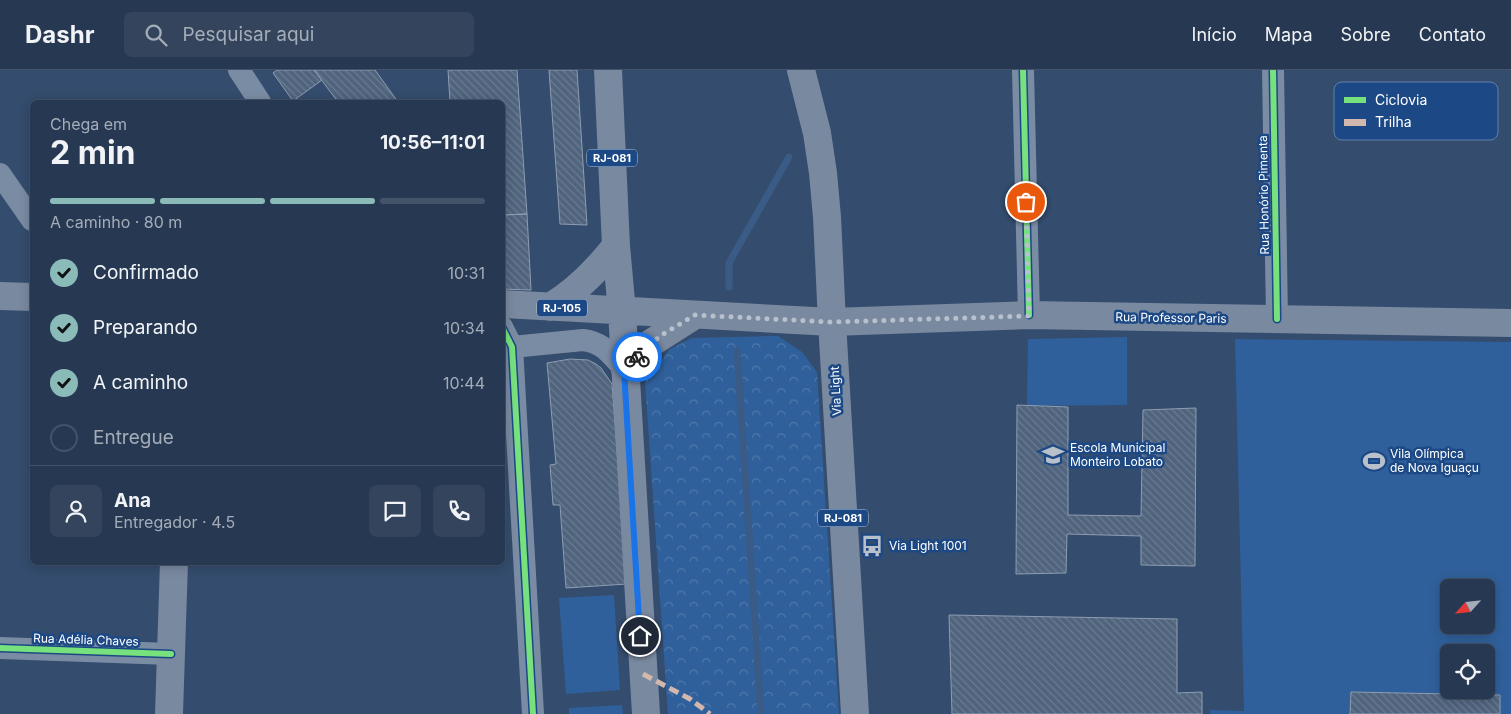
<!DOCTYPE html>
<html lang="pt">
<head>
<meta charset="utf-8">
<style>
  :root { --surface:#273952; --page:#33445c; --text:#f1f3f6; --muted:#a4acb8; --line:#435369; --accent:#8bbbb9 }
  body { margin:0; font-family:Inter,sans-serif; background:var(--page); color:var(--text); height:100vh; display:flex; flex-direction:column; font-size:19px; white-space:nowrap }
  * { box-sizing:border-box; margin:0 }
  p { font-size:16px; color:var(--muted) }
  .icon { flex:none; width:28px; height:28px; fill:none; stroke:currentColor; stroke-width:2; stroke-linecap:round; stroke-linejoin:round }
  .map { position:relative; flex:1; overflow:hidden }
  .panel { position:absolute; left:30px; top:30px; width:475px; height:465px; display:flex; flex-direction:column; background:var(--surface); border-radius:8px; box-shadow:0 2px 12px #0003,0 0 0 1px var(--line) }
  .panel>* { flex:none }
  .needle { width:32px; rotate:243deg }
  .controls { position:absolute; left:1440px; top:509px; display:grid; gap:10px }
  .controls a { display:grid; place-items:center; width:55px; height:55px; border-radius:8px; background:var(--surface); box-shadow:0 2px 12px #0003,0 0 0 1px var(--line); font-size:25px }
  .pin { position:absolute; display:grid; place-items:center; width:42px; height:42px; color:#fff; margin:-21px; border:2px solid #fff; border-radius:50%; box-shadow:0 1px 5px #0007 }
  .courier { position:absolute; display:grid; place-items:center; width:50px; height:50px; margin:-25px; border:4px solid #1a73e8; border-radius:50%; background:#fff; color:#222; box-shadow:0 1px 6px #0007 }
  .summary em { font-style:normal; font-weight:700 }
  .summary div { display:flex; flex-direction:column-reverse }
  .summary { display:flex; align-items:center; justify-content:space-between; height:85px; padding:0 20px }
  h1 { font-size:32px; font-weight:700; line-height:38px }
  .bar { display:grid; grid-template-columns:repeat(4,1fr); gap:8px 5px; align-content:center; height:60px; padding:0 20px }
  .bar i { height:6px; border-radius:4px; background:var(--line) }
  .bar .selected { background:var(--accent) }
  .bar p { grid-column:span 4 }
  .line { display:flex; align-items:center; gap:12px; padding:0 20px; border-top:1px solid var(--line) }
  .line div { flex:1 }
  .round { display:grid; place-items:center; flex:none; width:52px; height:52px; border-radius:8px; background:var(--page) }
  ol { padding:0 20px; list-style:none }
  li { display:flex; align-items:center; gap:15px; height:55px }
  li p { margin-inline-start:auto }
  li .icon { padding:5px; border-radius:50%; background:var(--accent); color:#111; stroke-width:4 }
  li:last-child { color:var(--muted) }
  li i { width:28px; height:28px; border:2px solid var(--line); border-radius:50% }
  header { display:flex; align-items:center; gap:30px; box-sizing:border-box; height:70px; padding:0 25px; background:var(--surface); border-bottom:1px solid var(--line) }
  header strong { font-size:24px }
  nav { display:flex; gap:28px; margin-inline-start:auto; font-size:18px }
  .search { width:350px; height:45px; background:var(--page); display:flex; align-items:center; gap:12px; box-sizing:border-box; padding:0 18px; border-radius:8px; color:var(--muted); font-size:19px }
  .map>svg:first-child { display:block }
</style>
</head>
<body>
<header>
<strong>Dashr</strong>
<div class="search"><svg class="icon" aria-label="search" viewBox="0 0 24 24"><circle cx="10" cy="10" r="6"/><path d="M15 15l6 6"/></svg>Pesquisar aqui</div>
<nav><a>Início</a><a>Mapa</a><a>Sobre</a><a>Contato</a></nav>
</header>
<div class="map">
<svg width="1511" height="644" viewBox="0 0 1511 644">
  <defs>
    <pattern id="forest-crowns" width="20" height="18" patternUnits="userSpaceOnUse" patternTransform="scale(1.25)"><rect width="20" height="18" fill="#30609b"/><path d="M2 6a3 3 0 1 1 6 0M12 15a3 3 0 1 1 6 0" fill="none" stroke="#4f78aa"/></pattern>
    <pattern id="building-back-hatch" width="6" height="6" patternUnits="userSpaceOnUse" patternTransform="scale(1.25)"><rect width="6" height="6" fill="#50647e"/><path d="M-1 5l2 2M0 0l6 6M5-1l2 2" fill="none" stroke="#6a7b91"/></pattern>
  </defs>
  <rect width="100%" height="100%" fill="#344c6d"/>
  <!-- green -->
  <path fill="#30609b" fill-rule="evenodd" d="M1127,267V335L1027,336L1028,269Z
    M1235,269L1511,272V644H1210V640L1244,641ZM1449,518H1486V555H1449ZM1449,582H1486V620H1449Z
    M614,525L620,620L566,624L559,528Z
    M622,635L623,644H569V638Z"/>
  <!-- forest -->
  <path fill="url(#forest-crowns)" d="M778,266L802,282L817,302L839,644H668L645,311L670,279L692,268Z"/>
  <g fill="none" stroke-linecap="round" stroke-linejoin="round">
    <!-- stream -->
    <path stroke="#3a5b86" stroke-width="7" d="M729,217V193L789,87
      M737,281L761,644"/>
  </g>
  <!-- building -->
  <path fill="url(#building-back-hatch)" stroke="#8e9db1" d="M277,0H314L322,10L293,31L273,3Z
    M314,0H375L398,32H338Z
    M448,0H517L527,144L502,145V32H450Z
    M549,0H577L587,155L560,154Z
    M527,144L531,220L502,219V145Z
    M570,289L588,290L596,294L601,298L612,314L627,514L566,518L560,435H553L550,395L556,394L547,293Z
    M1017,335L1068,337V445L1141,446L1143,340L1196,338L1195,496L1141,495V466L1067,464L1066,503L1016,504Z
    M949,545L1177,549V623L1202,622V644H952Z
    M1351,622L1500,625V644H1350Z"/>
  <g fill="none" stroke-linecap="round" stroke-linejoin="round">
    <!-- minor -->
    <path stroke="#7a8ca3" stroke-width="22" d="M239,0L260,32
      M1023,0L1029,245
      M1273,0L1277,249
      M0,104L32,150
      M502,257L512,277L533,644
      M512,277L583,270C605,273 611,285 625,300
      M0,578L171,584"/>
    <!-- major -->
    <path stroke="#7989a0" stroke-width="28" d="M608,0L616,176L622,242L646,644
      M801,0L817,63L823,103L827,147L832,252L855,644
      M0,226L32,227
      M502,234L832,252L1029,245L1511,253
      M550,237C577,221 597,200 616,176
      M625,300L651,273L695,245
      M169,644L174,492"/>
    <!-- quiet -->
    <path stroke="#d1b7ad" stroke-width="5" stroke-dasharray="10 5" stroke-linecap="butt" d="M643,604L690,629L710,644"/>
    <!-- cycleway casing -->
    <g stroke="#1c4985" stroke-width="9">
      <path id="cycleway" d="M1023,0L1029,245
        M1273,0L1277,249
        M502,257L512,277L533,644
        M0,578L171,584"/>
    </g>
    <!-- cycleway -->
    <use href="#cycleway" stroke="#77e17e" stroke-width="6"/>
  </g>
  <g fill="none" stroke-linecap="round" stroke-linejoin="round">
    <!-- done -->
    <path stroke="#b8c0cc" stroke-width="5" stroke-dasharray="0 9" d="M637,287L660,266L695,245L832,252L1029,246L1026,132"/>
    <!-- route -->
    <path stroke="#1a73e8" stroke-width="6" d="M637,287L624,300L640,566"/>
  </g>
  <!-- icons -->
  <defs>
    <g id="school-bare" transform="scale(1.725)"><path d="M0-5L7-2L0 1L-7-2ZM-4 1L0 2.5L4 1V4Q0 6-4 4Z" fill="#b8c0cc" stroke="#1c4985" stroke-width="2.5" paint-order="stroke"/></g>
    <g id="stadium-bare" transform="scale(1.725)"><path d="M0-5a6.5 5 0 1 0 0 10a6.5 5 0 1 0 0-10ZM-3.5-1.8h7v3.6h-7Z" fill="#b8c0cc" stroke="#1c4985" stroke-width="2.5" paint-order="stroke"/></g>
    <g id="bus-bare" transform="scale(1.725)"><path d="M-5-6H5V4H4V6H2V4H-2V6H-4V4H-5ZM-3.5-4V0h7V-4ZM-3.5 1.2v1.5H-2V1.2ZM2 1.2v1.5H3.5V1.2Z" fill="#b8c0cc" stroke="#1c4985" stroke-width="2.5" paint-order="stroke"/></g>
  </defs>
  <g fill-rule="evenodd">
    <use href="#school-bare" x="1053" y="385"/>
    <use href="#stadium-bare" x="1374" y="391"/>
    <use href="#bus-bare" x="872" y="476"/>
  </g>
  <g text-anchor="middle" stroke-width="5" stroke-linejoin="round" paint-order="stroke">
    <!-- shield labels -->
    <g fill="#1c4985" stroke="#bbc8da" stroke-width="1">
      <rect x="587" y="79.5" width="50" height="17" rx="4"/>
      <rect x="537" y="229.5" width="50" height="17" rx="4"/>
      <rect x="818" y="439.5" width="50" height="17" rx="4"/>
    </g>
    <g font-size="11" font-weight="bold" fill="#fff">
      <text x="612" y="92">RJ-081</text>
      <text x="562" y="242">RJ-105</text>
      <text x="843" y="452">RJ-081</text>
    </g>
    <!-- street labels -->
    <g font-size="12" fill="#fff" stroke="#1c4985">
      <text transform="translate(1264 125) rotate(-91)" y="4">Rua Honório Pimenta</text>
      <text transform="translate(1171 248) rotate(1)" y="4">Rua Professor Paris</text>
      <text transform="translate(836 321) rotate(-93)" y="4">Via Light</text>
      <text transform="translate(86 570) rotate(2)" y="4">Rua Adélia Chaves</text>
    </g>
    <!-- poi labels -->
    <g font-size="12" fill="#fff" stroke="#1c4985" text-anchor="start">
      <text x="1070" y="382">Escola Municipal<tspan x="1070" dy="14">Monteiro Lobato</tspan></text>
      <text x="1390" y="388">Vila Olímpica<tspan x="1390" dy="14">de Nova Iguaçu</tspan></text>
      <text x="889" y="480">Via Light 1001</text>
    </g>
  </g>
  <!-- legend -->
  <rect x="1334" y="12" width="164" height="58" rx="8" fill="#1c4985" stroke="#6080aa" stroke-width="1"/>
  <rect x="1344" y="27" width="22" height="6" fill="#77e17e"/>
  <rect x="1344" y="49" width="22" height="7" fill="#d1b7ad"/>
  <g font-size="14" fill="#fff">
    <text x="1375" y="35">Ciclovia</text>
    <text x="1375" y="57">Trilha</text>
  </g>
</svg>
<div class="controls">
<a><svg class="needle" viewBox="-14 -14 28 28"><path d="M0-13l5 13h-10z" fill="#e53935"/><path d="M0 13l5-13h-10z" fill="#a4acb8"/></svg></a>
<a><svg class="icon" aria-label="locate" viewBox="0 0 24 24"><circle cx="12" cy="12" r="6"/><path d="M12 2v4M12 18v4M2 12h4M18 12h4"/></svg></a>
</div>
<div class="pin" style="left:1026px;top:132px;background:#ea580c"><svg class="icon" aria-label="bag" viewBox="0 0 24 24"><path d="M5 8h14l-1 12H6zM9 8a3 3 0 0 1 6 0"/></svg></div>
<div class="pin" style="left:640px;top:566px;background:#1f2937"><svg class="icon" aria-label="home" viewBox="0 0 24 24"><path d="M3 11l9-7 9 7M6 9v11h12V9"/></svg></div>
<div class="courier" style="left:637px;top:287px"><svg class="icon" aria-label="bike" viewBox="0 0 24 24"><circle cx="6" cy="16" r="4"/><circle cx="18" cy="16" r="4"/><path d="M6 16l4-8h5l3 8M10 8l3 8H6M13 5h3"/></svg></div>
<section class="panel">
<div class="summary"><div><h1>2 min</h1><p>Chega em</p></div><em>10:56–11:01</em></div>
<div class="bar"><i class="selected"></i><i class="selected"></i><i class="selected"></i><i></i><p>A caminho · 80 m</p></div>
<ol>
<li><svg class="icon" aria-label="check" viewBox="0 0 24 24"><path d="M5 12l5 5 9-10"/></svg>Confirmado<p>10:31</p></li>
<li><svg class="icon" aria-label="check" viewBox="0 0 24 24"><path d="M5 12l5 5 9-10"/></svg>Preparando<p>10:34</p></li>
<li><svg class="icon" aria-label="check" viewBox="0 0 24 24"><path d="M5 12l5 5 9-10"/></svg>A caminho<p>10:44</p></li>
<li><i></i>Entregue</li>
</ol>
<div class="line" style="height:90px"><a class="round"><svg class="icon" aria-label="person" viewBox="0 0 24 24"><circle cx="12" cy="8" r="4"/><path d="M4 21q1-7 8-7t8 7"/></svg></a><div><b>Ana</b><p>Entregador · 4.5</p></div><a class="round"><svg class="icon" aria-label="chat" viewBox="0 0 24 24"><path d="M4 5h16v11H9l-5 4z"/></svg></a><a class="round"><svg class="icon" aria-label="phone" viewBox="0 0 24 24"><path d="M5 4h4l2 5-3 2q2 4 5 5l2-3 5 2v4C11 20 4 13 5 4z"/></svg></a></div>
</section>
</div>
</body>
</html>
